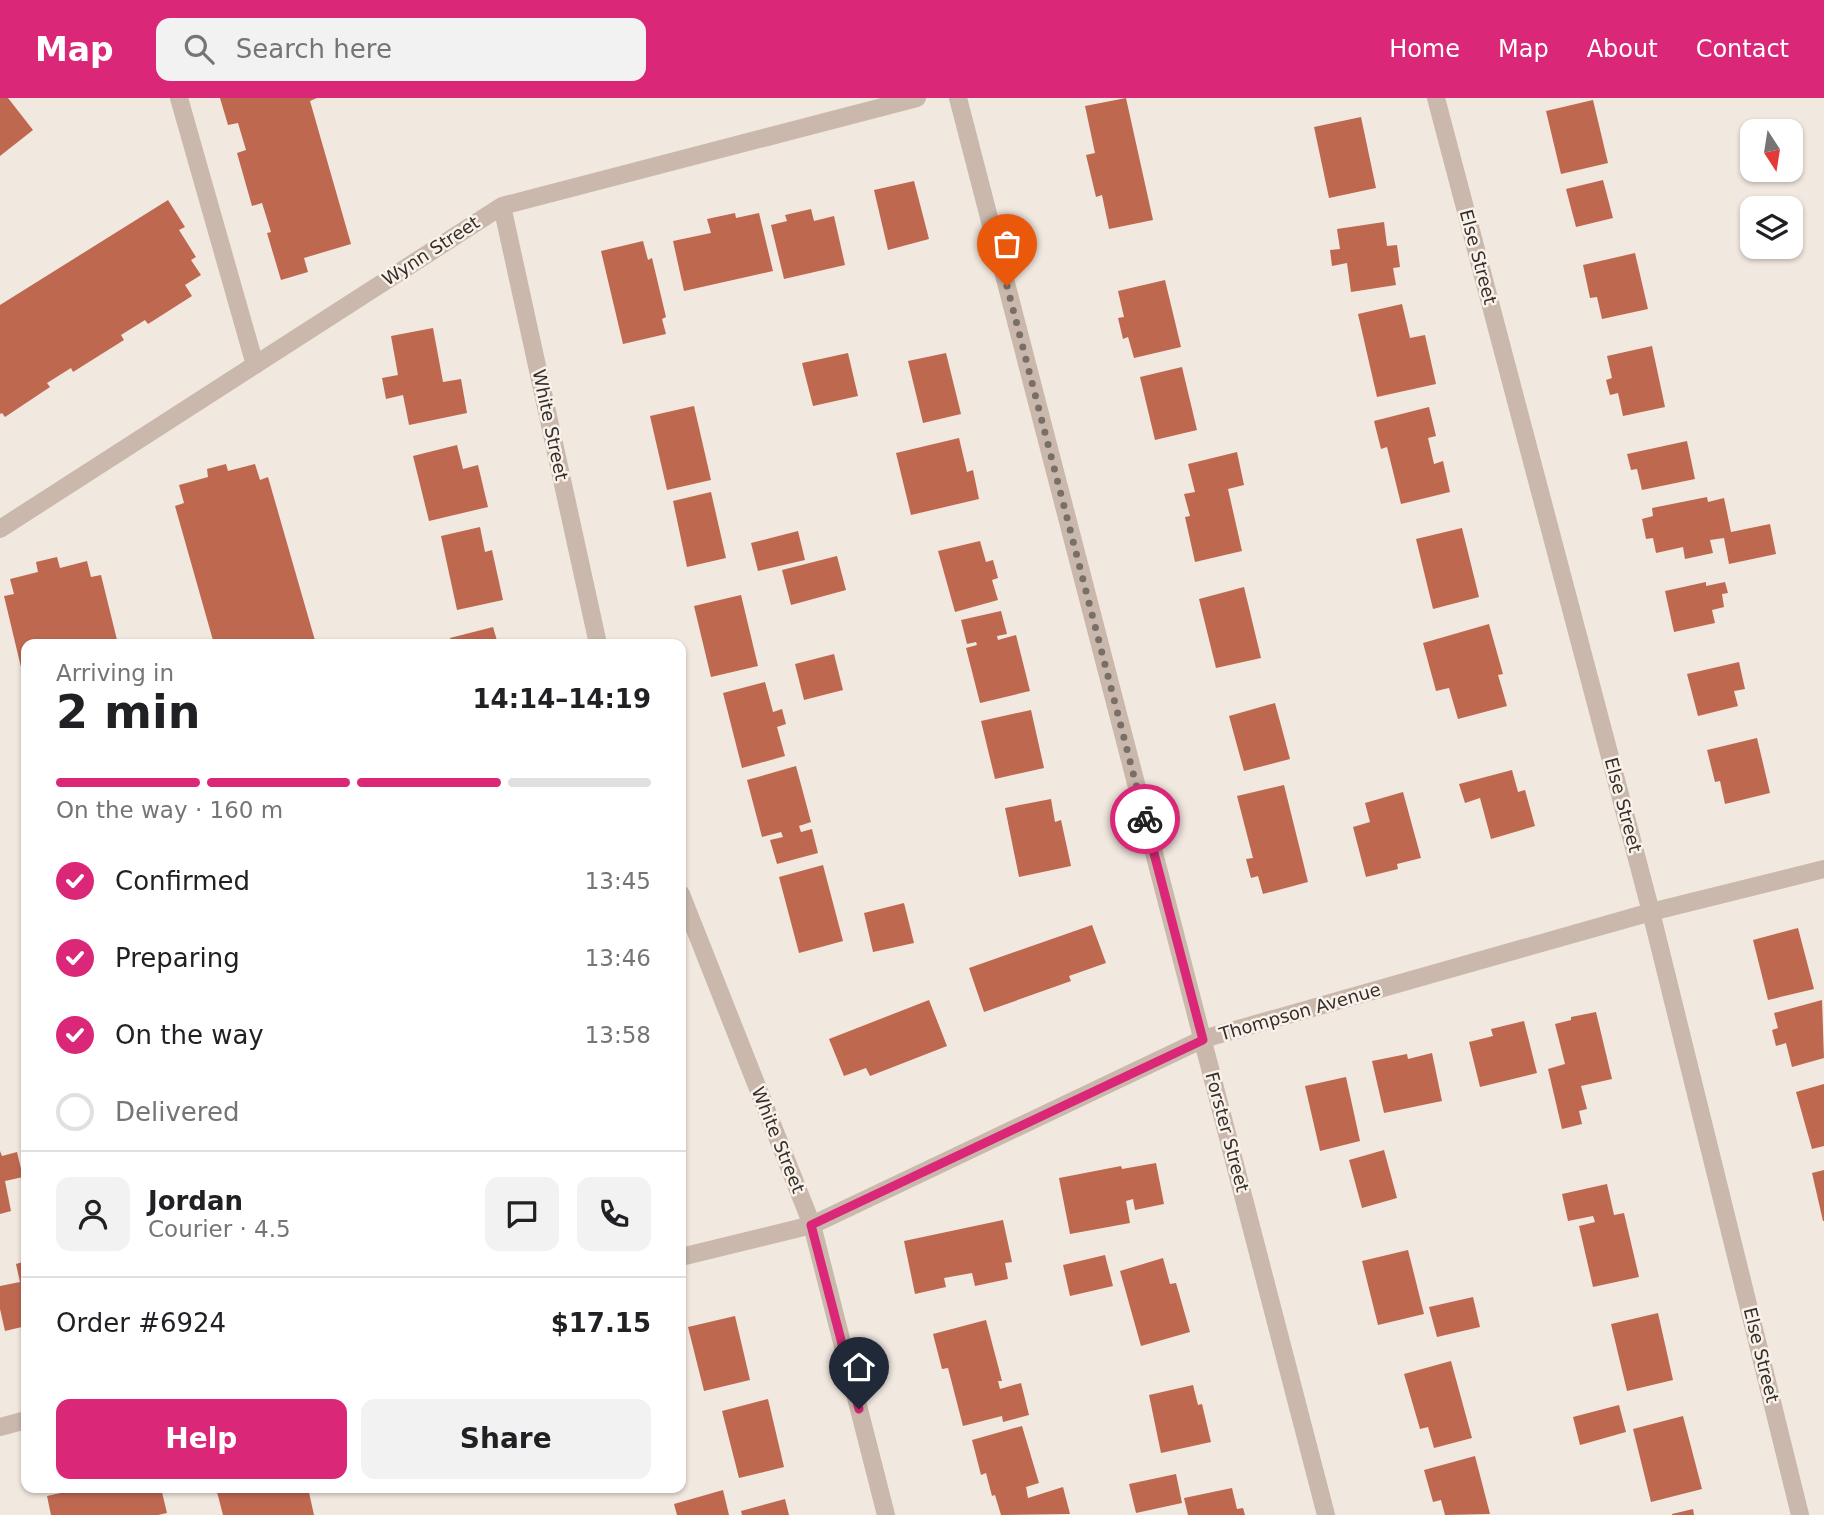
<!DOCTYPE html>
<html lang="en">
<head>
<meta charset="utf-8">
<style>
  :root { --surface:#fff; --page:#f2f2f2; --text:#202124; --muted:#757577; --line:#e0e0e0; --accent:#db2777 }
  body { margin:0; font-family:"DejaVu Sans",sans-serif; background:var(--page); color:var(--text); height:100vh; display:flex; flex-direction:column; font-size:26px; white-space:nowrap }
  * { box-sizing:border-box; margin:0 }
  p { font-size:23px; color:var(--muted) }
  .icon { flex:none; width:38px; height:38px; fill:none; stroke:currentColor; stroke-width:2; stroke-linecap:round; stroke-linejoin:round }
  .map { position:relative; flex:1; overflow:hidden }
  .sheet { position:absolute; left:21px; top:541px; width:665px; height:854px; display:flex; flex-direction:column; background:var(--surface); border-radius:14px; box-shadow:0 2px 5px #0004 }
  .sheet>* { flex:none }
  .needle { width:46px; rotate:168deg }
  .fabs { position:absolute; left:1740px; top:21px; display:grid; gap:14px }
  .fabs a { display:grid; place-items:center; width:63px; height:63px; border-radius:14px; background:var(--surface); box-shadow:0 2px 5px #0004; font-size:35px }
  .pin { position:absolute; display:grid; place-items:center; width:60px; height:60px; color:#fff; margin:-72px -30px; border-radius:50% 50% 50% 0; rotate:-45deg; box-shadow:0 0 7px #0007 }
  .pin .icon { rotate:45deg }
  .courier { position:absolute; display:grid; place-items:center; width:70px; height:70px; margin:-35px; border:5px solid #db2777; border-radius:50%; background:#fff; color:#222; box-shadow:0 2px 9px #0007 }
  .headline em { font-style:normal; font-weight:700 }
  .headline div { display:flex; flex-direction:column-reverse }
  .headline { display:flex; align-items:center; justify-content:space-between; height:119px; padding:0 35px }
  h1 { font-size:46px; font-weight:700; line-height:52px }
  .bar { display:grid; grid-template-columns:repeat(4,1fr); gap:10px 7px; align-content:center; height:84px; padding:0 35px }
  .bar i { height:9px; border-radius:5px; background:var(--line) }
  .bar .selected { background:var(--accent) }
  .bar p { grid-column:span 4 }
  .line { display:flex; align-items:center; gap:18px; padding:0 35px; border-top:2px solid var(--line) }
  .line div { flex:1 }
  .round { display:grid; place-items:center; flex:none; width:74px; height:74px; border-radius:14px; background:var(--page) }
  ol { padding:0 35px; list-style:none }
  li { display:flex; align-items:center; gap:21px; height:77px }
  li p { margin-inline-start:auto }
  li .icon { padding:7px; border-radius:50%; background:var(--accent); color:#fff; stroke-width:4 }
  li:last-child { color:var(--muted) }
  li i { width:38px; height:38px; border:4px solid var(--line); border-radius:50% }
  .button { display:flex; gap:14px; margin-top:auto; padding:14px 35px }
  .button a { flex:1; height:80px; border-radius:14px; background:var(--accent); color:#fff; font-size:28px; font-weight:700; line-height:80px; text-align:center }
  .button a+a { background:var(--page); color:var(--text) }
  header { display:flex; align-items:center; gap:42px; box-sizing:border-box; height:98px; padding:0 35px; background:var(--accent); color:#fff }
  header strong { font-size:33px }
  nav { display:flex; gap:38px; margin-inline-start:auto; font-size:24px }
  .search { width:490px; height:63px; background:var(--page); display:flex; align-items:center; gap:18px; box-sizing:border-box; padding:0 24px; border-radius:14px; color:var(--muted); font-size:26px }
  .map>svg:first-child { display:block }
</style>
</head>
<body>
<header>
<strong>Map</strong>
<div class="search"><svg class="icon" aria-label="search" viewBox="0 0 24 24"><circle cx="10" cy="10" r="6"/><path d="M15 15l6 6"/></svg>Search here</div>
<nav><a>Home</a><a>Map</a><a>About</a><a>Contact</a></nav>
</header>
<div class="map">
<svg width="1824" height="1417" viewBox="0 0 1824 1417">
  <rect width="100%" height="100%" fill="#f1e8df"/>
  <!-- building -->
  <path fill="#be6850" d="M0,0H8L33,32L0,58Z
    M220,0H317L310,3L351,146L304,160L308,174L281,182L267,135L271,134L262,105L252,108L237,55L246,52L238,25L228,27Z
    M1126,0L1153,122L1109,131L1102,97L1096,99L1086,57L1095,55L1085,8Z
    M1593,2L1608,65L1561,76L1546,13Z
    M1361,19L1376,90L1329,100L1314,29Z
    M1603,82L1613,120L1576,129L1566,91Z
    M914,83L929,141L888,152L874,92Z
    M168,102L185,129L179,132L196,159L191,162L201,177L185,187L192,198L148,226L145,222L121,237L124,242L73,274L71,270L47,285L50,289L5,319L2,315L0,316V207Z
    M811,111L814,123L834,118L845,167L784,181L771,127L787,123L785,117Z
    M735,115L736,120L759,115L773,173L684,193L673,143L711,135L707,121Z
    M1384,124L1387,148L1397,147L1400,169L1393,170L1396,187L1351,194L1347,165L1332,168L1330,152L1340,151L1337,131Z
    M643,143L648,162L652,160L666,219L662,221L666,236L623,246L601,153Z
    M1635,155L1648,211L1602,221L1597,199L1590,200L1583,167Z
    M1165,182L1181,249L1134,260L1128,239L1123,241L1118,220L1124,219L1118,193Z
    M1402,206L1410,240L1425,237L1436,286L1377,299L1358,216Z
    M433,230L443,284L461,281L467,315L409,327L403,297L386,301L382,280L398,277L391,238Z
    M1652,248L1665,309L1623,318L1618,295L1610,297L1606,282L1612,280L1607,258Z
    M848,255L858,298L813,308L802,265Z
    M946,255L961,316L923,325L908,263Z
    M1182,269L1197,332L1155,342L1140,279Z
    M694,308L711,382L667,392L650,318Z
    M1429,309L1436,338L1428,340L1434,366L1443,363L1450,394L1401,406L1387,349L1381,351L1374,323Z
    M959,340L967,374L973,372L979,401L911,417L896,355Z
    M1687,343L1695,381L1642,392L1637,371L1631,372L1627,356Z
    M457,347L463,371L478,367L488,409L429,423L413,358Z
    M1237,354L1244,387L1228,391L1242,453L1195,464L1185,419L1190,418L1184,396L1195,394L1188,366Z
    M226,366L228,373L255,366L260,382L268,379L316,546H214L175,408L184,405L179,387L208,379L207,371Z
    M711,394L726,460L687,469L673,403Z
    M1707,399L1708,404L1724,400L1731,434L1770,426L1776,456L1729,466L1724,440L1710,442L1713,455L1685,461L1683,449L1656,455L1653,440L1646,441L1642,421L1653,418L1652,410Z
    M480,429L485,454L492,452L503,502L457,512L441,438Z
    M1462,430L1479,499L1433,511L1416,441Z
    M798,433L805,462L758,473L751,445Z
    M980,443L986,464L993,462L998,480L992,482L998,502L955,514L938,453Z
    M837,458L846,492L791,507L782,472Z
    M57,459L60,470L87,463L91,479L101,477L118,546H26L25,586L4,498L14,496L10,481L38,474L36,464Z
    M1706,484V488L1725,484L1728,495L1722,496L1724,509L1712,512L1715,525L1674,534L1665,493Z
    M1244,489L1261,560L1216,570L1199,501Z
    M741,497L758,568L711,579L694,508Z
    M1001,513L1007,536L997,538L998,542L1016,537L1030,593L980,605L966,550L977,547L976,544L967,546L961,522Z
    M1489,526L1503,576L1498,577L1507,608L1458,621L1449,590L1436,593L1423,545Z
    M493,529L498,546H452L450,540Z
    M834,556L843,592L804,602L795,566Z
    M1739,564L1745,591L1734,593L1738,608L1698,618L1687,576Z
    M765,584L773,614L782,611L786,626L777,629L785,658L742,670L723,595Z
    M1275,605L1290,661L1244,673L1229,618Z
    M1031,612L1044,670L995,681L981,623Z
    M1757,640L1770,695L1725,706L1720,683L1715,684L1707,652Z
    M796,668L811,724L799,728L801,734L812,731L818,755L777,766L770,742L783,739L781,734L762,739L747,682Z
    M1512,672L1518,694L1525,692L1535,728L1491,741L1480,700L1465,705L1459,686Z
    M1284,687L1308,784L1263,796L1258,778L1251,780L1246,761L1253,760L1237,698Z
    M1403,694L1421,760L1397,766L1398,771L1366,779L1353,729L1370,724L1365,705Z
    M1051,701L1055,724L1061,722L1071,768L1019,779L1005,710Z
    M823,767L843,843L799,855L779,779Z
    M904,805L914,845L873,854L864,815Z
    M1092,827L1106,865L1069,878L1071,883L984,914L969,870Z
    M1798,830L1814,891L1768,902L1753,842Z
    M929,902L947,948L870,978L866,970L844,978L829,941Z
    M1822,902L1824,960L1792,969L1786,945L1776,948L1772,932L1778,930L1774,915Z
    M1596,914L1612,981L1581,988L1587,1011L1579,1013L1582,1026L1562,1031L1548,971L1565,966L1555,926L1571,922V919Z
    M1524,923L1537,975L1480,989L1469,944L1493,938L1491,931Z
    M1432,955L1442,1003L1384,1015L1372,963L1407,956L1408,961Z
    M1346,979L1360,1043L1320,1053L1305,988Z
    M1824,986V1048L1812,1051L1796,994Z
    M1384,1052L1397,1100L1362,1110L1349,1062Z
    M0,1053L2,1058L17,1054L23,1079L5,1083L11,1113L0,1116Z
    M1156,1065L1164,1106L1135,1112L1133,1101L1126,1103L1130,1125L1070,1136L1059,1080L1121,1068L1122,1071Z
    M1824,1072V1123H1823L1812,1075Z
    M1607,1086L1614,1117L1624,1115L1639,1179L1593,1189L1579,1128L1595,1124L1593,1118L1568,1123L1562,1096Z
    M1003,1122L1012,1164L1005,1165L1008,1181L975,1188L972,1175L944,1180L946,1189L915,1196L904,1143Z
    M1408,1152L1424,1216L1378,1227L1362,1163Z
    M1105,1157L1113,1188L1070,1198L1063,1167Z
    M1163,1160L1170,1186L1176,1185L1190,1234L1141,1248L1120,1173Z
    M26,1163V1228L5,1233L0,1211V1188L20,1184L16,1166Z
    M1473,1199L1480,1229L1437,1239L1429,1209Z
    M1658,1215L1673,1282L1627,1293L1611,1226Z
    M735,1218L750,1282L704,1293L688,1229Z
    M986,1222L1002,1283H998L1000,1291L1021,1285L1029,1317L1003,1324L1002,1318L963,1328L948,1270L942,1271L933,1236Z
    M1451,1263L1472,1340L1434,1350L1428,1329L1420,1331L1404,1276Z
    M1193,1287L1198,1307L1202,1306L1211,1344L1161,1355L1149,1297Z
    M768,1301L784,1369L739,1380L722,1313Z
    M1619,1307L1626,1334L1580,1347L1573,1319Z
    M1683,1318L1702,1391L1651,1404L1633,1331Z
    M1022,1328L1039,1385L1026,1389L1028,1400L1063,1389L1070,1416L1001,1417L995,1397L992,1398L986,1375L981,1377L972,1342Z
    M1475,1358L1490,1416L1445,1417L1441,1402L1433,1404L1424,1372Z
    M1176,1376L1182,1405L1136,1415L1129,1386Z
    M84,1390H161L167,1415L158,1417H51L47,1398Z
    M216,1390H308L314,1417H223Z
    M1232,1390L1237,1411L1243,1410L1245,1417H1188L1184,1400Z
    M723,1392L729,1417H677L674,1406Z
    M785,1401L789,1417H742L741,1413Z
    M1693,1411L1694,1417H1672V1416Z"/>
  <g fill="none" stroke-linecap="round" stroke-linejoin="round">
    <!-- lane -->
    <path stroke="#c9b8ab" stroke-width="18" d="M179,0L255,267"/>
    <!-- street -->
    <path stroke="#c9b8ab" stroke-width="18" d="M958,0L1326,1417
      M1436,0L1651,814L1800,1417
      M502,108L598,546
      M0,431L502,108L917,0
      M681,796L812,1127L886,1417
      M681,1159L812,1127L1203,941L1651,814L1824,771
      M0,1329L26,1322"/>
  </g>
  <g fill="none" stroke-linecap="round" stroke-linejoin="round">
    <!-- done -->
    <path stroke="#786f69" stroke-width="7" stroke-dasharray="0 12.6" d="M1007,188L1145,721"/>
    <!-- route -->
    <path stroke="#db2777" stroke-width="9" d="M859,1311L811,1127L1203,942L1145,721"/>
  </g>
  <g text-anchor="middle" stroke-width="5" stroke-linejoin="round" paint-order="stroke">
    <!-- street labels -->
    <g font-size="18" fill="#372e2a" stroke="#f9f2eb">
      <text transform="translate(431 153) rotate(-33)" y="6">Wynn Street</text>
      <text transform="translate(1478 159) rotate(75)" y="6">Else Street</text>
      <text transform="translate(550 327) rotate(78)" y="6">White Street</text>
      <text transform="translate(1623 707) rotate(75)" y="6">Else Street</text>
      <text transform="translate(1300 914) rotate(-16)" y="6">Thompson Avenue</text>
      <text transform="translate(1227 1034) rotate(75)" y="6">Forster Street</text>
      <text transform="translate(778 1042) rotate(68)" y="6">White Street</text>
      <text transform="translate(1761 1257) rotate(76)" y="6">Else Street</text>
    </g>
  </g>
</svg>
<div class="fabs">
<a><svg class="needle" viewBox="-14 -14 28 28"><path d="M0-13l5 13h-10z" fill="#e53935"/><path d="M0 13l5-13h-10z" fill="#757577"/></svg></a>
<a><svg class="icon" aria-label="layers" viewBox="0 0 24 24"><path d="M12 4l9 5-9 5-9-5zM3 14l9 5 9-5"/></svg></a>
</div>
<div class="pin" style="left:1007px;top:188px;background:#ea580c"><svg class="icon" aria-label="bag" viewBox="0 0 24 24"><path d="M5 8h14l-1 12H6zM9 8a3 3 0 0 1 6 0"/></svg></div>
<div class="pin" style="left:859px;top:1311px;background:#1f2937"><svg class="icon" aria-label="home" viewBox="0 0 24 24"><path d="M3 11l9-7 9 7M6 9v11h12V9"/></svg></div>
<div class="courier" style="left:1145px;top:721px"><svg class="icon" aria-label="bike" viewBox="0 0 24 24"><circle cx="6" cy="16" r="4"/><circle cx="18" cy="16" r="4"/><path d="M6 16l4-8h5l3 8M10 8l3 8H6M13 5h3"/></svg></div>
<section class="sheet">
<div class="headline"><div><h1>2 min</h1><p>Arriving in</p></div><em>14:14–14:19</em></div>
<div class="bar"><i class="selected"></i><i class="selected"></i><i class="selected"></i><i></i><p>On the way · 160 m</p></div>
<ol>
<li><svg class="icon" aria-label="check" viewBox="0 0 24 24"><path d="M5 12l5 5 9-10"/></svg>Confirmed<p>13:45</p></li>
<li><svg class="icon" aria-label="check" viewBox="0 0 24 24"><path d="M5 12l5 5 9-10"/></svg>Preparing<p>13:46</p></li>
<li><svg class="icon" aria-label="check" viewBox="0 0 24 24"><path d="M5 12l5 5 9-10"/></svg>On the way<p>13:58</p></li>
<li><i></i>Delivered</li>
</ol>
<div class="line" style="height:126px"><a class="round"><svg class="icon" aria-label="person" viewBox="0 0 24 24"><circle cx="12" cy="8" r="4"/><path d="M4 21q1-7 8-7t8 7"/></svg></a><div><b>Jordan</b><p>Courier · 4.5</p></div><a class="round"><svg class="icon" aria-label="chat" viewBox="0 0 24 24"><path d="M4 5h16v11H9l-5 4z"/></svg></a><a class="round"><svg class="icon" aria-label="phone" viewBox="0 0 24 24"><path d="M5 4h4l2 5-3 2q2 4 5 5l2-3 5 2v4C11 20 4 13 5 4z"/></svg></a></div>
<div class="line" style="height:91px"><div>Order #6924</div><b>$17.15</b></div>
<div class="button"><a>Help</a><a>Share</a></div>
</section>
</div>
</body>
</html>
